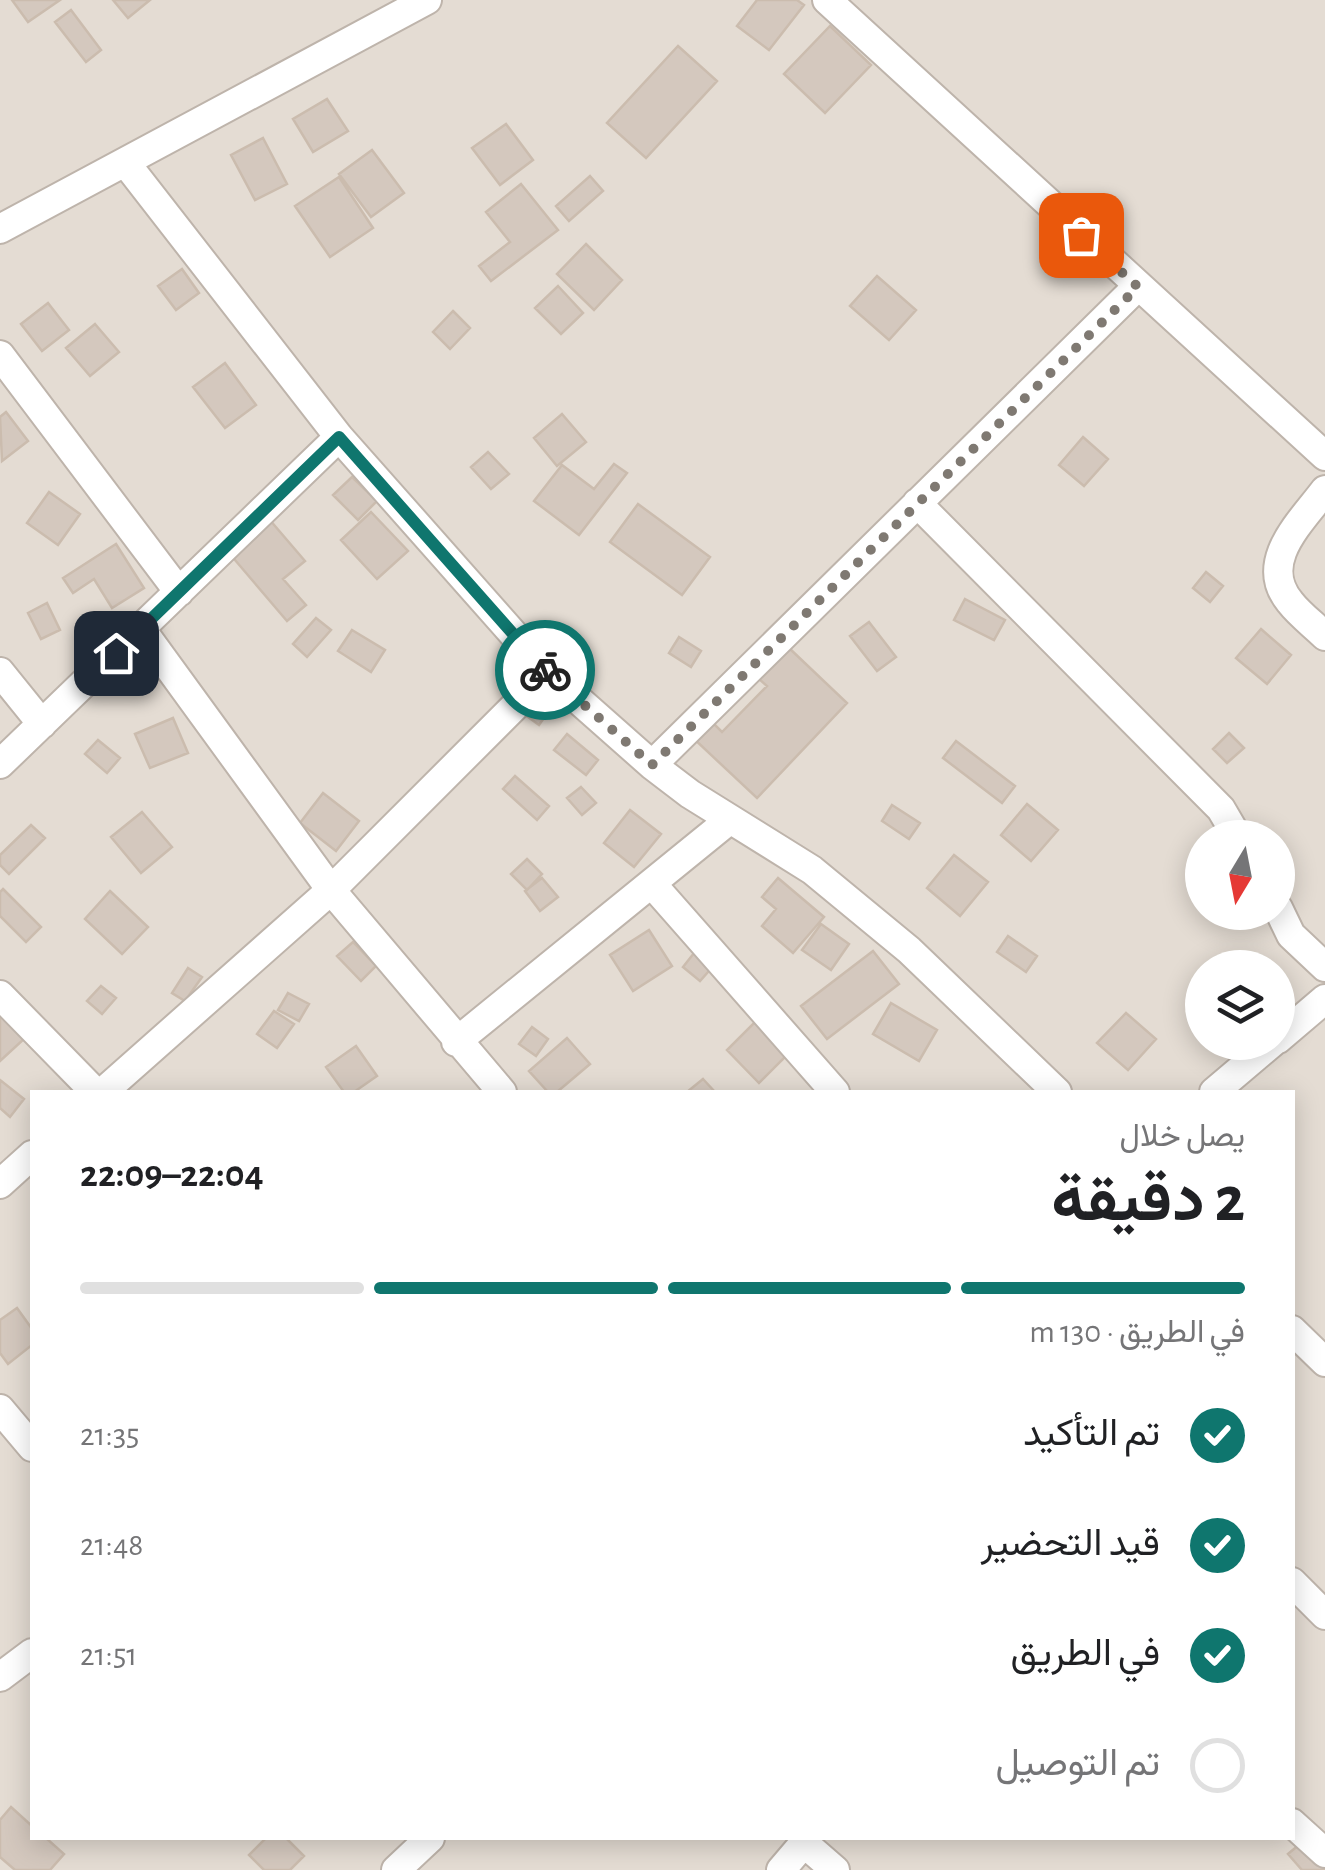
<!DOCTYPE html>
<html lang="ar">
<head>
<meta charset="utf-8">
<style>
  :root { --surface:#fff; --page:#f2f2f2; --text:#202124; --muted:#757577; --line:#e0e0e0; --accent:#0f766e }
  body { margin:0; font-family:"Alegreya Sans",Vazirmatn,sans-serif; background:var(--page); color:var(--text); direction:rtl; height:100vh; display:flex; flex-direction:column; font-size:38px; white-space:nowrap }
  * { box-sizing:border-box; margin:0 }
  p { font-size:32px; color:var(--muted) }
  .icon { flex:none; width:55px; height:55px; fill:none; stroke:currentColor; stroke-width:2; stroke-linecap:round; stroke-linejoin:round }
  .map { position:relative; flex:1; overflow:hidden; direction:ltr }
  .drawer { position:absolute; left:30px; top:1090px; width:1265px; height:750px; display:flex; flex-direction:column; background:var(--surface); border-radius:0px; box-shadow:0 5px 25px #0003; direction:rtl }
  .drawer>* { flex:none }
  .needle { width:65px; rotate:190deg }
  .buttons { position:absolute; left:1185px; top:820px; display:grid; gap:20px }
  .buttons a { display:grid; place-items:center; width:110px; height:110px; border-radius:50%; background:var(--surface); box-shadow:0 5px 25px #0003; font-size:50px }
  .pin { position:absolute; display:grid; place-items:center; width:85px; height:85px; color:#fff; margin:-42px; border-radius:20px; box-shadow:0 5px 15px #0006 }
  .courier { position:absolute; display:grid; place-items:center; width:100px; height:100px; margin:-50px; border:8px solid #0f766e; border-radius:50%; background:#fff; color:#222; box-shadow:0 2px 12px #0007 }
  .overview em { font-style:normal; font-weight:700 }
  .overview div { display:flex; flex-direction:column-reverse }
  .overview { display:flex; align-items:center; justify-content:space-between; height:170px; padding:0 50px }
  h1 { font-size:65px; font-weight:700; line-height:75px }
  .bar { display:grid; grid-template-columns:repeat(4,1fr); gap:15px 10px; align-content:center; height:120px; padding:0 50px }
  .bar i { height:12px; border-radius:8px; background:var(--line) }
  .bar .current { background:var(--accent) }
  .bar p { grid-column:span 4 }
  ol { padding:0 50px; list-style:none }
  li { display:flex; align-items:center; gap:30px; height:110px }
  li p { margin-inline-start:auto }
  li .icon { padding:10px; border-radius:50%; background:var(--accent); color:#fff; stroke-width:4 }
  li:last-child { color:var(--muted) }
  li i { width:55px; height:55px; border:5px solid var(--line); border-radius:50% }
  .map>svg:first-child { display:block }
</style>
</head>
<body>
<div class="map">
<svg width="1325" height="1870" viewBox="0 0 1325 1870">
  <rect width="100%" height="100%" fill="#f0ebe4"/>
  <!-- residential -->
  <path fill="#e4dcd3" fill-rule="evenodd" d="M0,0H1325V1870H0ZM1202,838H1278V912H1202ZM1202,968H1278V1042H1202ZM32,1092H1292V1838H32Z"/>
  <!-- building -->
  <path fill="#d4c8be" stroke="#cbbcae" stroke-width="2.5" d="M12,0H60L28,22Z
    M113,0H150L128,18Z
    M757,0H797L804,5L769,50L737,26Z
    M71,10L101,50L86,62L55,22Z
    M830,26L871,65L825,113L784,74Z
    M678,46L717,81L646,158L607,123Z
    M327,99L348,131L313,152L293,119Z
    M506,124L533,160L500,185L472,148Z
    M263,138L287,184L255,200L231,155Z
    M372,150L404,193L371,217L339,174Z
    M590,176L603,191L569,221L556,206Z
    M339,177L373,228L330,257L295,206Z
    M521,184L558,230L491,281L479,266L510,242L486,212Z
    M586,244L622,280L594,310L557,274Z
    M182,269L199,293L176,310L158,286Z
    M877,276L916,310L889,340L850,306Z
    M558,286L583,313L561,334L535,308Z
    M48,303L69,330L42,351L21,324Z
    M453,311L470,328L450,349L433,332Z
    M95,324L119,352L90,376L66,348Z
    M225,363L256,405L225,428L193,387Z
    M6,412L28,441L2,461L0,417Z
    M562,414L586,442L557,466L534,438Z
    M1083,437L1108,459L1084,486L1059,465Z
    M488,452L509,474L491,489L471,467Z
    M614,464L627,473L579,535L534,501L562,465L594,489Z
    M352,477L377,501L358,520L333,495Z
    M49,492L80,514L58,545L27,523Z
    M638,504L710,557L682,595L610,542Z
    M371,512L408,551L377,579L341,540Z
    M269,519L305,561L283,579L306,605L287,621L229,553Z
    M116,544L144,588L112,608L94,579L73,593L63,578Z
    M1206,572L1223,586L1210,602L1193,588Z
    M965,599L1005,620L994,640L954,620Z
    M47,603L60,630L41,639L28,613Z
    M316,618L331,630L307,657L293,644Z
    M869,622L896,657L877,671L850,636Z
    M1261,629L1291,655L1267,684L1236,658Z
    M352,630L385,650L371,672L338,651Z
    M679,637L701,651L691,667L669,653Z
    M789,648L847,703L757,798L692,737L709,719L722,732L767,686L759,679Z
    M529,693L551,708L539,725L517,709Z
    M173,718L188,753L150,768L135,734Z
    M1229,733L1244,748L1227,763L1213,749Z
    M567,734L598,760L586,775L554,750Z
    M98,740L120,758L107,773L85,754Z
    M956,741L1015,786L1002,803L943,758Z
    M515,776L549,806L537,820L503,789Z
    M581,787L596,803L582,815L567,798Z
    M323,793L359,821L336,851L300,823Z
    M1027,804L1058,830L1031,861L1001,835Z
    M892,805L920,823L909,839L882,821Z
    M630,810L661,834L634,867L604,843Z
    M142,812L172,847L141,873L111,837Z
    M31,825L45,838L9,874L0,865V855Z
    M954,855L988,882L960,916L927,888Z
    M527,859L542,874L527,890L511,874Z
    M542,878L558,897L540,911L525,891Z
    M778,878L824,917L793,953L762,926L776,909L762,897Z
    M3,889L41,927L26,942L0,916V892Z
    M110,891L148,927L122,954L85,919Z
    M821,924L849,944L831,970L802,950Z
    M649,930L672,966L633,991L610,955Z
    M1008,936L1037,956L1026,972L997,952Z
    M353,942L376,966L361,981L337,956Z
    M698,948L716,963L700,981L683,967Z
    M873,951L899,984L827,1039L801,1006Z
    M188,968L202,977L185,1001L172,993Z
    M101,986L116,998L102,1014L87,1001Z
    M288,993L309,1004L299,1021L278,1010Z
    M891,1003L937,1030L919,1061L873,1034Z
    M274,1011L294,1024L277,1048L257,1034Z
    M0,1013L24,1039L0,1061Z
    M1126,1013L1156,1039L1128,1070L1097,1043Z
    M756,1021L788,1054L759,1083L727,1050Z
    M532,1027L548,1039L536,1056L519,1044Z
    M567,1038L590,1064L557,1092H548L529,1071Z
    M356,1046L377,1076L354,1092H344L326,1067Z
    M703,1079L715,1092H687Z
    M0,1080L24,1099L10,1117L0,1108Z
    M17,1308L32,1329V1345L8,1364L0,1353V1320Z
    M11,1807L32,1826V1838H46L64,1854L50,1870H15L0,1857V1820Z
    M266,1838H286L304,1856L290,1870H264L249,1855Z
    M1306,1839L1325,1862V1870H1302L1288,1854Z"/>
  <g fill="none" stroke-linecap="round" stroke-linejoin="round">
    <!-- street casing -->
    <g stroke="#beb4ab" stroke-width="32">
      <path id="street" d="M827,0L1325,456
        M125,162L339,437L548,673L652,765L690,794L812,870L909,950L1057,1092
        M0,229L427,0
        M0,355L179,592
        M1325,490C1301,522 1257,562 1290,602C1300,615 1314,625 1325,636
        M917,503L1221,809L1238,838
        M141,629L331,890L502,1092
        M0,672L42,724
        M0,764L339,437
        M652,765L1137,287
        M652,884L835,1092
        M1278,908L1291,935L1325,967
        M0,995L95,1092
        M1278,1039L1325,999
        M456,1042L728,821
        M103,1092L331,890L548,673
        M1214,1092L1273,1042
        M0,1184L32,1155
        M1292,1330L1325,1362
        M0,1409L32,1447
        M1292,1582L1325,1615
        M0,1677L32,1653
        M1292,1823L1325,1853
        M804,1838V1843L835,1870
        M396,1870L430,1838
        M781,1870L804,1843"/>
    </g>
    <!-- street -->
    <use href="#street" stroke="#fff" stroke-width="28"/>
  </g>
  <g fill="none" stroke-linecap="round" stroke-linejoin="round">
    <!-- done -->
    <path stroke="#7f7972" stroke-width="10" stroke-dasharray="0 18" d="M545,670L652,765L1138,287L1081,235"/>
    <!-- route -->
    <path stroke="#0f766e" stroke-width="12" d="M116,653L339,437L545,670"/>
  </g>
</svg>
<div class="buttons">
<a><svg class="needle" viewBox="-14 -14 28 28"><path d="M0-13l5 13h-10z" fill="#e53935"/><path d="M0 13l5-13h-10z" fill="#757577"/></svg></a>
<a><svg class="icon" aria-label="layers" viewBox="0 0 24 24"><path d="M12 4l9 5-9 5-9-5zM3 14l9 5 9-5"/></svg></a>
</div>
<div class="pin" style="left:1081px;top:235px;background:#ea580c"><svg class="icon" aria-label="bag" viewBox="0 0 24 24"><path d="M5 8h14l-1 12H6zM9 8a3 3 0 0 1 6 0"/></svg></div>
<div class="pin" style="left:116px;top:653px;background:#1f2937"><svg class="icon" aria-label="home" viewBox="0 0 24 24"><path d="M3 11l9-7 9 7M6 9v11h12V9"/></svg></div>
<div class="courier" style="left:545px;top:670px"><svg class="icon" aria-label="bike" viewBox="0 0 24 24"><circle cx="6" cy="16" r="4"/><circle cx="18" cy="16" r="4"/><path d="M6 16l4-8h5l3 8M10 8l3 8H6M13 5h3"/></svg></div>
<section class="drawer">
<div class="overview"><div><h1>2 دقيقة</h1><p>يصل خلال</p></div><em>22:04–22:09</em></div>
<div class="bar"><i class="current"></i><i class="current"></i><i class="current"></i><i></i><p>في الطريق · 130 m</p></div>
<ol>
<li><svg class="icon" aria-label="check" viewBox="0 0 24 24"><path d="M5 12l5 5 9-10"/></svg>تم التأكيد<p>21:35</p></li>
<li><svg class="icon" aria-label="check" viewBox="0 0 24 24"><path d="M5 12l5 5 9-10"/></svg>قيد التحضير<p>21:48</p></li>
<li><svg class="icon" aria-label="check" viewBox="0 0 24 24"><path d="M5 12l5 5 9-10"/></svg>في الطريق<p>21:51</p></li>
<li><i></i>تم التوصيل</li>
</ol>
</section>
</div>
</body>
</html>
